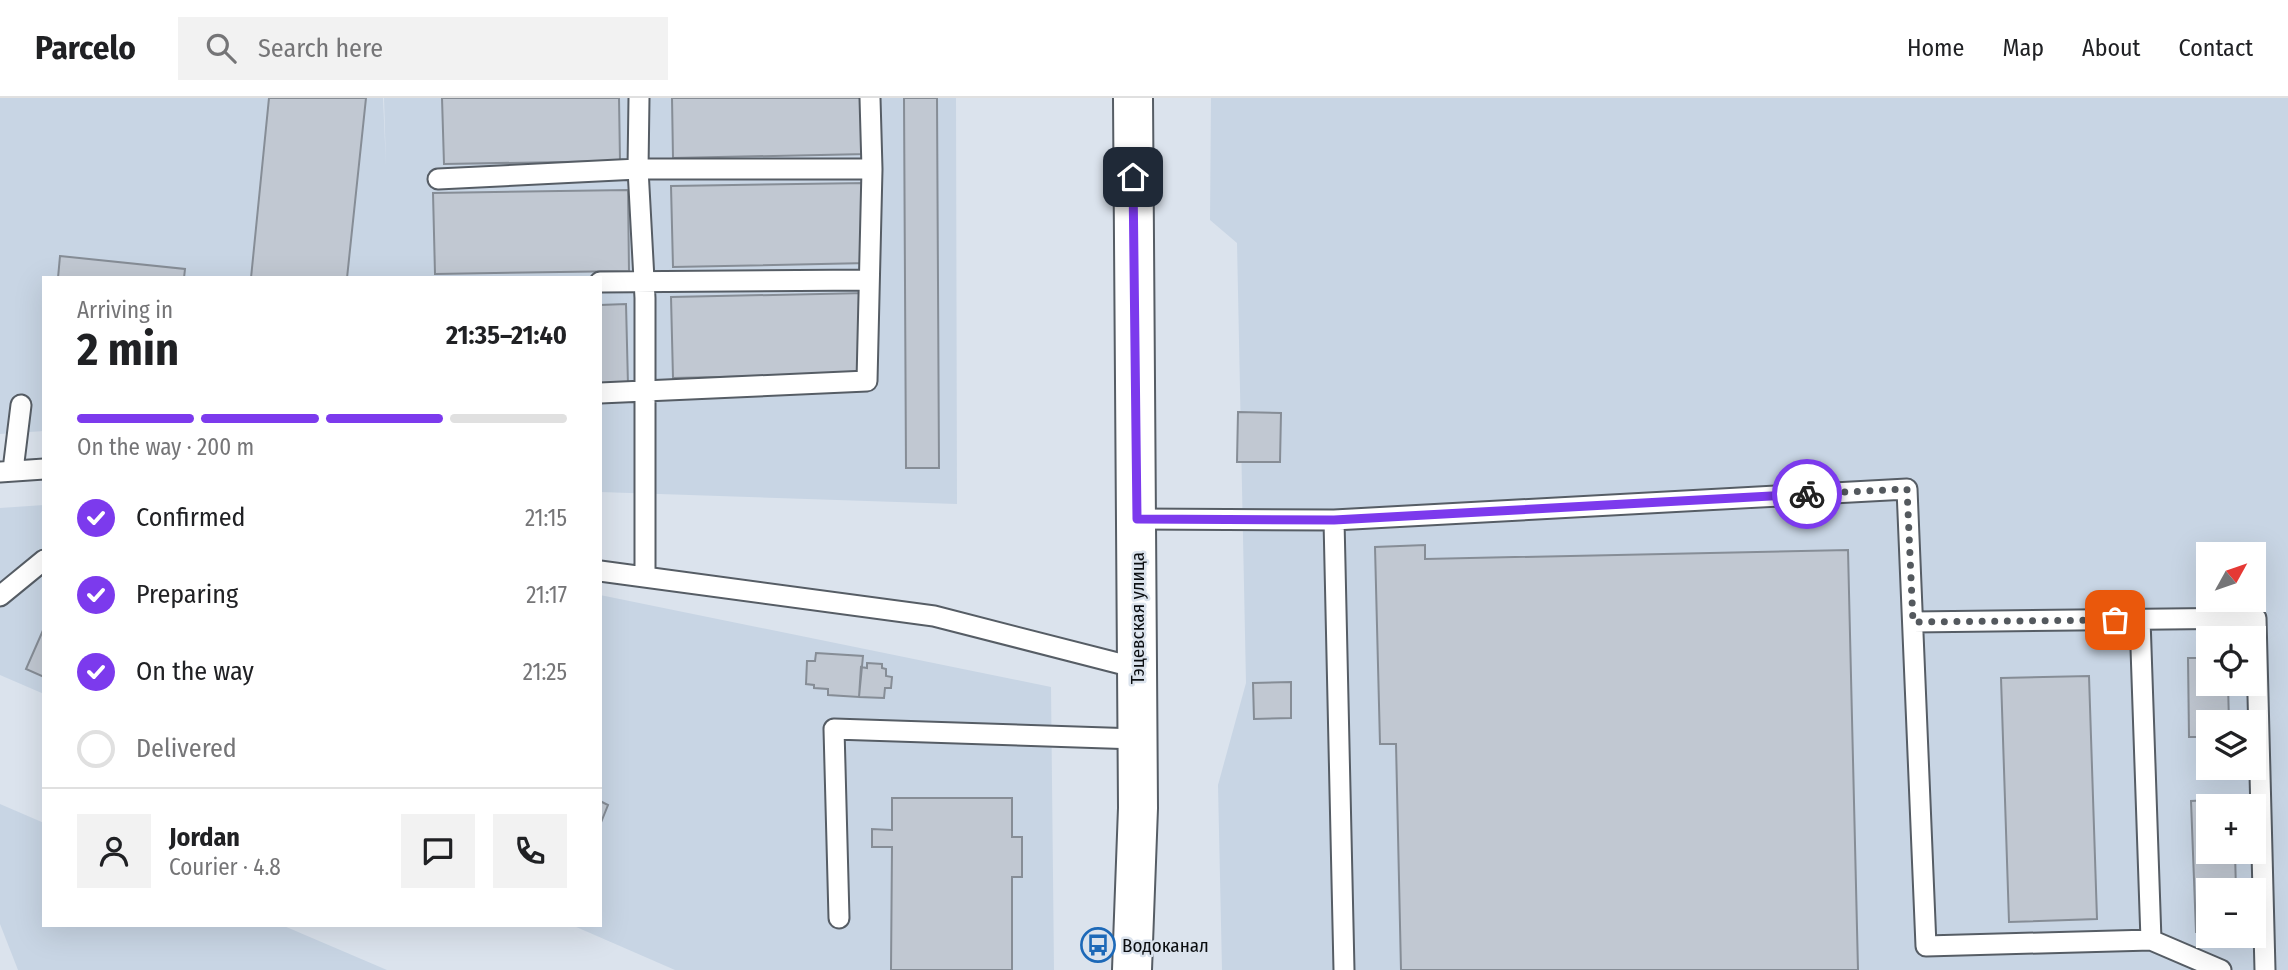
<!DOCTYPE html>
<html lang="en">
<head>
<meta charset="utf-8">
<style>
  :root { --surface:#fff; --page:#f2f2f2; --text:#202124; --muted:#757577; --line:#e0e0e0; --accent:#7c3aed }
  body { margin:0; font-family:"Fira Sans Condensed",sans-serif; background:var(--page); color:var(--text); height:100vh; display:flex; flex-direction:column; font-size:26px; white-space:nowrap }
  * { box-sizing:border-box; margin:0 }
  p { font-size:23px; color:var(--muted) }
  .icon { flex:none; width:38px; height:38px; fill:none; stroke:currentColor; stroke-width:2; stroke-linecap:round; stroke-linejoin:round }
  .map { position:relative; flex:1; overflow:hidden }
  .drawer { position:absolute; left:42px; top:178px; width:560px; height:651px; display:flex; flex-direction:column; background:var(--surface); border-radius:0px; box-shadow:0 7px 28px #0002 }
  .drawer>* { flex:none }
  .needle { width:46px; rotate:50deg }
  .fabs { position:absolute; left:2196px; top:444px; display:grid; gap:14px }
  .fabs a { display:grid; place-items:center; width:70px; height:70px; border-radius:0px; background:var(--surface); box-shadow:0 7px 28px #0002; font-size:35px }
  .pin { position:absolute; display:grid; place-items:center; width:60px; height:60px; color:#fff; margin:-30px; border-radius:14px; box-shadow:0 4px 10px #0006 }
  .courier { position:absolute; display:grid; place-items:center; width:70px; height:70px; margin:-35px; border:5px solid #7c3aed; border-radius:50%; background:#fff; color:#222; box-shadow:0 2px 9px #0007 }
  .head em { font-style:normal; font-weight:700 }
  .head div { display:flex; flex-direction:column-reverse }
  .head { display:flex; align-items:center; justify-content:space-between; height:119px; padding:0 35px }
  h1 { font-size:46px; font-weight:700; line-height:52px }
  .bar { display:grid; grid-template-columns:repeat(4,1fr); gap:10px 7px; align-content:center; height:84px; padding:0 35px }
  .bar i { height:9px; border-radius:5px; background:var(--line) }
  .bar .current { background:var(--accent) }
  .bar p { grid-column:span 4 }
  .line { display:flex; align-items:center; gap:18px; padding:0 35px; border-top:2px solid var(--line) }
  .line div { flex:1 }
  .round { display:grid; place-items:center; flex:none; width:74px; height:74px; border-radius:0px; background:var(--page) }
  ol { padding:0 35px; list-style:none }
  li { display:flex; align-items:center; gap:21px; height:77px }
  li p { margin-inline-start:auto }
  li .icon { padding:7px; border-radius:50%; background:var(--accent); color:#fff; stroke-width:4 }
  li:last-child { color:var(--muted) }
  li i { width:38px; height:38px; border:4px solid var(--line); border-radius:50% }
  header { display:flex; align-items:center; gap:42px; box-sizing:border-box; height:98px; padding:0 35px; background:var(--surface); border-bottom:2px solid var(--line) }
  header strong { font-size:33px }
  nav { display:flex; gap:38px; margin-inline-start:auto; font-size:24px }
  .search { width:490px; height:63px; background:var(--page); display:flex; align-items:center; gap:18px; box-sizing:border-box; padding:0 24px; border-radius:0px; color:var(--muted); font-size:26px }
  .map>svg:first-child { display:block }
</style>
</head>
<body>
<header>
<strong>Parcelo</strong>
<div class="search"><svg class="icon" aria-label="search" viewBox="0 0 24 24"><circle cx="10" cy="10" r="6"/><path d="M15 15l6 6"/></svg>Search here</div>
<nav><a>Home</a><a>Map</a><a>About</a><a>Contact</a></nav>
</header>
<div class="map">
<svg width="2288" height="872" viewBox="0 0 2288 872">
  <rect width="100%" height="100%" fill="#dbe3ed"/>
  <!-- built -->
  <path fill="#c8d5e4" fill-rule="evenodd" d="M0,0H383L386,68L384,0H956L957,406L600,394V180H44V333L0,336Z
    M1211,0H2288V872H1222L1218,687L1246,585L1237,145L1210,122ZM2208,457H2254V502H2208ZM2208,541H2254V586H2208ZM2208,625H2254V670H2208ZM2208,709H2254V754H2208ZM2208,793H2254V838H2208Z
    M44,407V596L0,577V410Z
    M600,497L1051,589L1054,872H675L574,828H600Z
    M0,706L44,725V828H284L387,872H18L0,826Z"/>
  <!-- building -->
  <path fill="#c1c8d2" stroke="#868d96" stroke-width="2" d="M269,0H366L347,180H251Z
    M442,0H619L620,63L444,66Z
    M672,0H866L867,56L673,60Z
    M904,0H937L939,370H906Z
    M866,85L868,165L673,169L671,88Z
    M628,92L629,173L435,176L433,95Z
    M60,158L185,171L184,180H58Z
    M866,195L867,276L673,280L671,199Z
    M626,206L628,287L600,288V207Z
    M1238,314L1281,315L1280,364H1237Z
    M1425,447V461L1848,452L1858,872H1401L1396,646H1380L1375,449Z
    M44,530V579L26,571Z
    M816,555L863,558L859,599L828,597V591L814,590V587L806,586L807,563H815Z
    M2188,560H2208V586H2228L2229,625H2208V639H2189Z
    M867,565L882,566V570L886,571V578L892,579L891,590H885L884,600L859,599L861,569L867,570Z
    M2089,578L2097,821L2009,824L2001,580Z
    M1291,584V620L1254,621L1253,585Z
    M892,700H1012V739H1022V779H1012V872H891L892,749H872V731L892,732Z
    M2232,701V709H2208V754H2235L2236,793H2208V834H2196L2191,703Z
    M600,703L608,707L600,727Z"/>
  <g fill="none" stroke-linecap="round" stroke-linejoin="round">
    <!-- lane casing -->
    <g stroke="#565d65" stroke-width="23">
      <path id="lane" d="M639,0L638,71L645,200V479
        M438,81L638,71H872
        M600,184L869,182
        M600,295L867,283L872,71L870,0
        M13,372L21,307
        M0,374L44,371
        M1137,421L1334,422L1344,872
        M1334,422L1907,391L1926,848L2151,842L2221,872
        M600,473L934,518L1137,570
        M0,498L44,462
        M2140,521L2151,842
        M1913,524L2256,520L2265,872
        M839,820L834,631L1137,641"/>
    </g>
    <!-- secondary casing -->
    <g stroke="#565d65" stroke-width="42">
      <path id="secondary" d="M1132,872L1138,710L1133,0"/>
    </g>
    <!-- lane -->
    <use href="#lane" stroke="#fff" stroke-width="19"/>
    <!-- secondary -->
    <use href="#secondary" stroke="#fff" stroke-width="38"/>
  </g>
  <g fill="none" stroke-linecap="round" stroke-linejoin="round">
    <!-- done -->
    <path stroke="#54595e" stroke-width="7" stroke-dasharray="0 12.6" d="M1807,396L1907,391L1913,524L2115,522"/>
    <!-- route -->
    <path stroke="#7c3aed" stroke-width="9" d="M1133,79L1137,421L1334,422L1807,396"/>
  </g>
  <!-- icons -->
  <defs>
    <g id="bus-ring" transform="scale(1.75)"><circle r="9.5" fill="#dbe3ed" stroke="#1d69b8" stroke-width="1.5"/><path d="M-5-6H5V4H4V6H2V4H-2V6H-4V4H-5ZM-3.5-4V0h7V-4ZM-3.5 1.2v1.5H-2V1.2ZM2 1.2v1.5H3.5V1.2Z" fill="#1d69b8"/></g>
  </defs>
  <g fill-rule="evenodd">
    <use href="#bus-ring" x="1098" y="847"/>
  </g>
  <g text-anchor="middle" stroke-width="5" stroke-linejoin="round" paint-order="stroke">
    <!-- street labels -->
    <g font-size="19" fill="#0b0e11" stroke="#dbe3ed">
      <text transform="translate(1137 520) rotate(-90)" y="7">Тэцевская улица</text>
    </g>
    <!-- poi labels -->
    <g font-size="19" fill="#0b0e11" stroke="#dbe3ed" text-anchor="start">
      <text x="1122" y="854">Водоканал</text>
    </g>
  </g>
</svg>
<div class="fabs">
<a><svg class="needle" viewBox="-14 -14 28 28"><path d="M0-13l5 13h-10z" fill="#e53935"/><path d="M0 13l5-13h-10z" fill="#757577"/></svg></a>
<a><svg class="icon" aria-label="locate" viewBox="0 0 24 24"><circle cx="12" cy="12" r="6"/><path d="M12 2v4M12 18v4M2 12h4M18 12h4"/></svg></a>
<a><svg class="icon" aria-label="layers" viewBox="0 0 24 24"><path d="M12 4l9 5-9 5-9-5zM3 14l9 5 9-5"/></svg></a>
<a>+</a>
<a>−</a>
</div>
<div class="pin" style="left:2115px;top:522px;background:#ea580c"><svg class="icon" aria-label="bag" viewBox="0 0 24 24"><path d="M5 8h14l-1 12H6zM9 8a3 3 0 0 1 6 0"/></svg></div>
<div class="pin" style="left:1133px;top:79px;background:#1f2937"><svg class="icon" aria-label="home" viewBox="0 0 24 24"><path d="M3 11l9-7 9 7M6 9v11h12V9"/></svg></div>
<div class="courier" style="left:1807px;top:396px"><svg class="icon" aria-label="bike" viewBox="0 0 24 24"><circle cx="6" cy="16" r="4"/><circle cx="18" cy="16" r="4"/><path d="M6 16l4-8h5l3 8M10 8l3 8H6M13 5h3"/></svg></div>
<section class="drawer">
<div class="head"><div><h1>2 min</h1><p>Arriving in</p></div><em>21:35–21:40</em></div>
<div class="bar"><i class="current"></i><i class="current"></i><i class="current"></i><i></i><p>On the way · 200 m</p></div>
<ol>
<li><svg class="icon" aria-label="check" viewBox="0 0 24 24"><path d="M5 12l5 5 9-10"/></svg>Confirmed<p>21:15</p></li>
<li><svg class="icon" aria-label="check" viewBox="0 0 24 24"><path d="M5 12l5 5 9-10"/></svg>Preparing<p>21:17</p></li>
<li><svg class="icon" aria-label="check" viewBox="0 0 24 24"><path d="M5 12l5 5 9-10"/></svg>On the way<p>21:25</p></li>
<li><i></i>Delivered</li>
</ol>
<div class="line" style="height:126px"><a class="round"><svg class="icon" aria-label="person" viewBox="0 0 24 24"><circle cx="12" cy="8" r="4"/><path d="M4 21q1-7 8-7t8 7"/></svg></a><div><b>Jordan</b><p>Courier · 4.8</p></div><a class="round"><svg class="icon" aria-label="chat" viewBox="0 0 24 24"><path d="M4 5h16v11H9l-5 4z"/></svg></a><a class="round"><svg class="icon" aria-label="phone" viewBox="0 0 24 24"><path d="M5 4h4l2 5-3 2q2 4 5 5l2-3 5 2v4C11 20 4 13 5 4z"/></svg></a></div>
</section>
</div>
</body>
</html>
